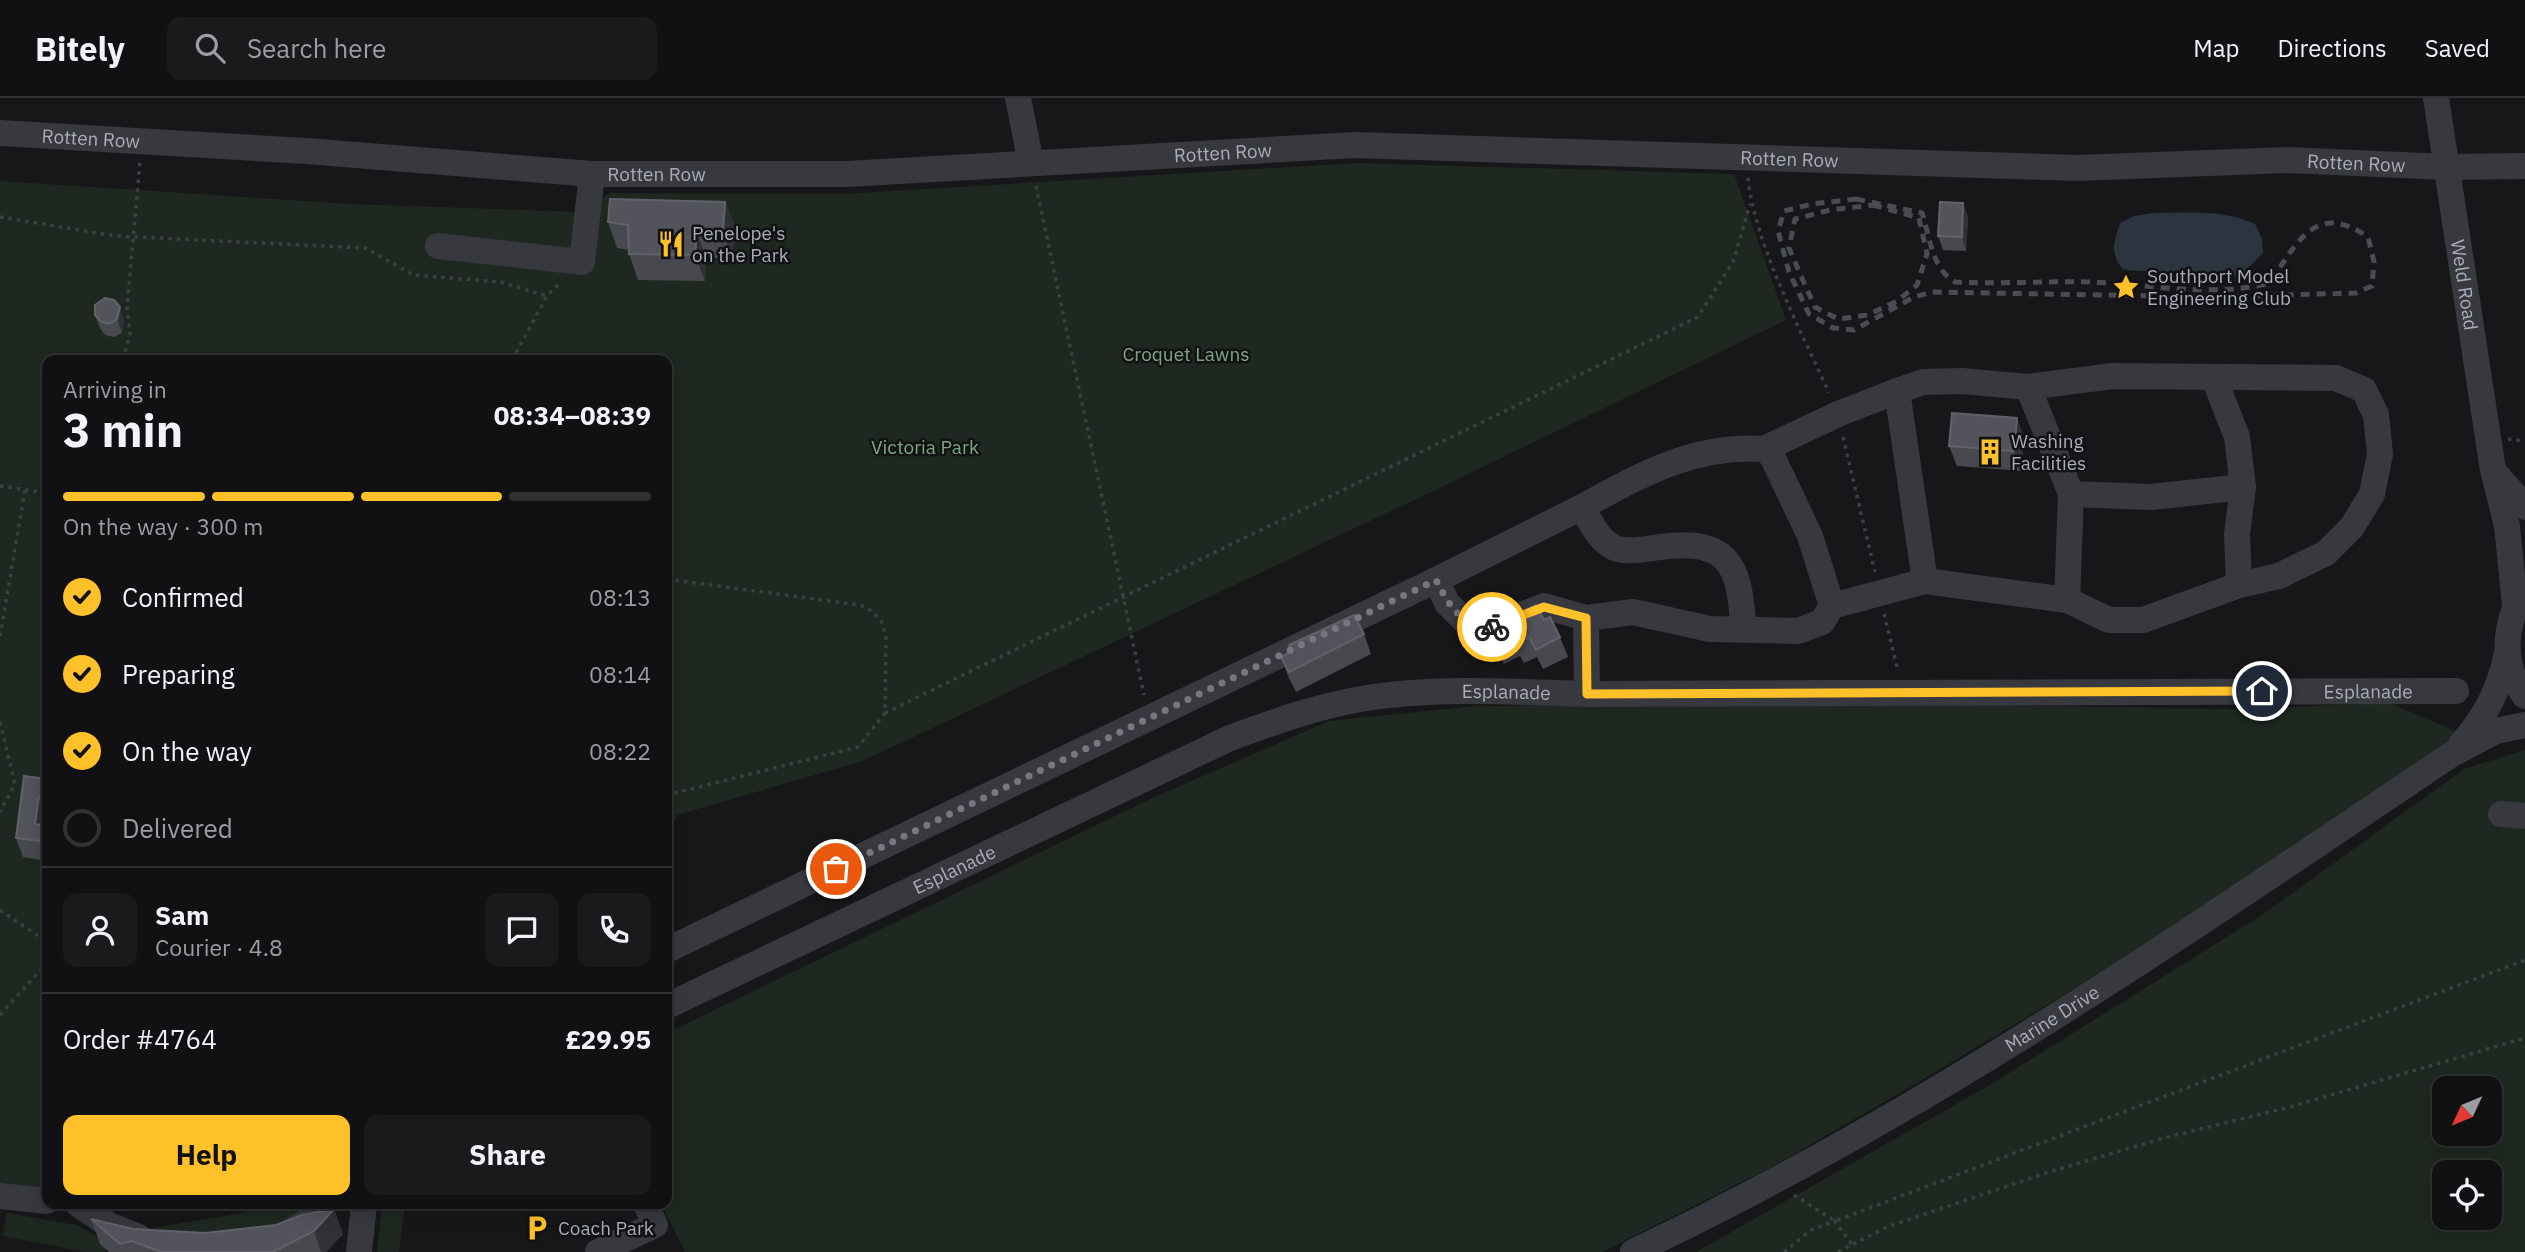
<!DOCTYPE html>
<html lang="en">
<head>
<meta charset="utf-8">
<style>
  :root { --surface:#111113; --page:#1a1a1c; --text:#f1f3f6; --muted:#9c9da0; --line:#303133; --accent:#ffc129 }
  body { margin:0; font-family:"IBM Plex Sans",sans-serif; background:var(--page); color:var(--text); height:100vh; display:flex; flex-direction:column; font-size:26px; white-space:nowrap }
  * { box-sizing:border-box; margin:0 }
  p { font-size:23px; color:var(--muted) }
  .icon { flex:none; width:38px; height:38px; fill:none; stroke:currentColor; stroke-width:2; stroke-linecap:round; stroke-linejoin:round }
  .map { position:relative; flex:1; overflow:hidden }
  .drawer { position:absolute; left:42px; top:257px; width:630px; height:854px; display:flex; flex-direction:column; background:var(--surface); border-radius:14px; box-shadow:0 4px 18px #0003,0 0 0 2px var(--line) }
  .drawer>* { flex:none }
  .needle { width:46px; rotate:226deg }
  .buttons { position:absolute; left:2432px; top:978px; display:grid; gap:14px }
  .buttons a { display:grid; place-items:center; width:70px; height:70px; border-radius:14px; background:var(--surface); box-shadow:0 4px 18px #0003,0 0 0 2px var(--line); font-size:35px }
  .pin { position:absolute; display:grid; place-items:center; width:60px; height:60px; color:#fff; margin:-30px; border:4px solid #fff; border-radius:50%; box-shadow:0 2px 7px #0007 }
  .courier { position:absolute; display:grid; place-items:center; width:70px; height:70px; margin:-35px; border:5px solid #ffc129; border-radius:50%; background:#fff; color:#222; box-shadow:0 2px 9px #0007 }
  .overview em { font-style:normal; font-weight:700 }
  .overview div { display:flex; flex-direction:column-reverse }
  .overview { display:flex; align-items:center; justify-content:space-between; height:119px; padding:0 21px }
  h1 { font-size:46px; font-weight:700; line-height:52px }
  .bar { display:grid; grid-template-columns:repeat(4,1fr); gap:10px 7px; align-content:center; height:84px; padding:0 21px }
  .bar i { height:9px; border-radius:5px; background:var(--line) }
  .bar .current { background:var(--accent) }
  .bar p { grid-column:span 4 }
  .line { display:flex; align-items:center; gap:18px; padding:0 21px; border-top:2px solid var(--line) }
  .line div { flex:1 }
  .round { display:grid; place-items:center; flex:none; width:74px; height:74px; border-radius:14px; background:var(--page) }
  ol { padding:0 21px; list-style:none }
  li { display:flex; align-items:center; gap:21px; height:77px }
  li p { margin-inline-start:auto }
  li .icon { padding:7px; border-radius:50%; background:var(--accent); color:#111; stroke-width:4 }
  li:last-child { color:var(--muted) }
  li i { width:38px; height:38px; border:4px solid var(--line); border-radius:50% }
  .action { display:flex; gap:14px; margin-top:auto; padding:14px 21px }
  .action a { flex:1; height:80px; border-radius:14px; background:var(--accent); color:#111; font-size:28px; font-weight:700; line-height:80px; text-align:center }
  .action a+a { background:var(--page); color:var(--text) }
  header { display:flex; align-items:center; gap:42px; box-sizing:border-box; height:98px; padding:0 35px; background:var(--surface); border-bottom:2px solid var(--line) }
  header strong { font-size:33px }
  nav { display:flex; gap:38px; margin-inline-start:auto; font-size:24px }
  .search { width:490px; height:63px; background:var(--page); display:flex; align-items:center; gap:18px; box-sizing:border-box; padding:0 24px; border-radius:14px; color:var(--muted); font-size:26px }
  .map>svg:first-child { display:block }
</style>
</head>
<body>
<header>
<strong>Bitely</strong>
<div class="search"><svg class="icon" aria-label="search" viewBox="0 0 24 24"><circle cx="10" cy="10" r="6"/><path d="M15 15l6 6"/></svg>Search here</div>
<nav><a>Map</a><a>Directions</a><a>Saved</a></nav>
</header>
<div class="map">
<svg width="2525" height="1154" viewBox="0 0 2525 1154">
  <rect width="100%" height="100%" fill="#171719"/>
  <!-- green -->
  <path fill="#1e2820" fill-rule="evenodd" d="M1357,65L1734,76L1786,222L1429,395L863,663L677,717L667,739V262H47V1091L0,1087V83L351,106L578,114L610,95L842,96Z
    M2390,605L2459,635L2426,662L2132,856L1917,985L1768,1071L1602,1154H685L661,1106H667V935L1148,702L1329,623L1476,608L1887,606L2237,611Z
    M2525,652V1154H1696L1990,987L2262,817L2464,671ZM2445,990H2490V1036H2445ZM2445,1074H2490V1120H2445Z
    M292,1106H311C303,1112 293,1121 284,1125C264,1133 170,1139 153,1130Z
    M382,1106H405L399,1154H377Z
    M7,1115L77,1127L109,1145L106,1154H85L3,1138Z"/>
  <!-- water -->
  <path fill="#2c353f" d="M2153,115C2188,115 2222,111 2255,126L2262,141L2263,155L2240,178L2124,172C2109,158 2114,143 2120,125L2134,118Z"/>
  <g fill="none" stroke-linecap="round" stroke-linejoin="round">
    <!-- path -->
    <path stroke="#3d3f46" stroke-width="3.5" stroke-dasharray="3.5 5" stroke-linecap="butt" d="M1748,80C1754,144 1802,235 1829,295
      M1036,88L1144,597
      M0,119L116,138L366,150L413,177L500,184L547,198
      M123,262L130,235L127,210L140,63
      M512,262L547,198L560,185
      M1843,339L1875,474
      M2508,341L2525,343
      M0,388L47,395
      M667,481L859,507L868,510L881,522L886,540L885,615L858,649L667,697
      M1884,516L1898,573
      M0,538L25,392
      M885,615L1698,219L1733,164L1750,106
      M0,624L15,686L0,714
      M0,812L47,844
      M0,917L47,865
      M1794,1097L1835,1123L2525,862
      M1784,1154L1811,1132L1835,1123L1852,1147
      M1838,1154L1887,1129L2046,1075L2164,1040L2290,1009L2525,940"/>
    <!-- minor -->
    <g stroke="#38383f" stroke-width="26">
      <path d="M1018,0L1031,65"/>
      <path id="s1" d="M2436,0L2493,372L2507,428L2515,508"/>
      <path id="s2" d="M0,35L306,53L592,76H847L1355,47L2077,70L2287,62L2447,69L2525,68"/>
      <path d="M438,148L582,164L592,76"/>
      <path d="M2214,280L2237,339L2243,389L2237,436L2239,487"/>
      <path d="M2028,289L2071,396L2067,502"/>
      <path d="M1764,351L1838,316L1897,293"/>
      <path d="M2496,376L2525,409"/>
      <path d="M2071,396L2151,399L2243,389"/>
      <path d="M1436,482L1447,505L1466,524L1491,529L1544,508L1586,520L1633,514L1710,531L1798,533L1822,524L1832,508L1925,483L2067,502L2109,522H2143L2239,487L2279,478L2326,455L2352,429L2372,396L2380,356L2376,317L2364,292L2336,280L2113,278L2028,289L1962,283L1923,284L1897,293L1925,483"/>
      <path d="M2524,493C2504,526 2500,566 2525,598"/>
      <path d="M1586,520L1587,596"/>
      <path d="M1743,532C1741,463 1726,438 1653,450C1641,452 1622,455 1611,448C1598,440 1589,422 1582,409C1640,377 1695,346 1764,351L1772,358L1810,438L1832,508"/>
      <path d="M2462,645C2487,617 2499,591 2507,555"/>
      <path d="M2501,716L2525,718"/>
      <path d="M667,852L1436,482L1582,409"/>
      <path id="s3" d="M667,908L1230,640C1276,623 1324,606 1373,599C1444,589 1516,594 1587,596L2456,593"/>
      <path d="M0,1098L47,1103"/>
      <path d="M78,1106L109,1127L139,1139"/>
      <path d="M291,1133L317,1118L324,1106"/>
      <path d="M359,1154L364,1106"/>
      <path d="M598,1154L655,1127L646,1106"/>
      <path id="s4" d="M1633,1154C1922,1018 2187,834 2452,656L2496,633L2525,627"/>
    </g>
    <!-- rail -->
    <path stroke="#4a4c54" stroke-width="5" stroke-dasharray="9 7" stroke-linecap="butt" d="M1856,101L1922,115C1930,139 1932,171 1955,184C2000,186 2046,183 2091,184C2148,186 2213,200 2269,185C2296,149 2313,101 2368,139L2374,164L2372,188L2356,195L2215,199L1932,194L1914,199L1854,232L1833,230L1809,216L1789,174L1778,133L1784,113L1812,106Z
      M1873,107L1919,120L1927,156L1917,187L1897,203L1868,217L1838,221L1815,209L1801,178L1789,150L1795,121L1830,112Z"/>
  </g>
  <!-- wall -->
  <path fill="#48494f" d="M725,104L735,129L732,160H706L705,183L638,182L629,156V152L617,150L608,124Z
    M1963,105L1968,119L1966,153L1943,152L1938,138Z
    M95,217L124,222L122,235L114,239L105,237L100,230Z
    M2024,339L2021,373L1957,368L1949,348Z
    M1519,516L1544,522L1560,539L1568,559L1543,571L1537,559L1524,565L1520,558L1504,566L1496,550L1489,530Z
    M1364,536L1371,556L1296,594L1288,578L1281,559L1291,553L1289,547Z
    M47,681V717H46L45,727L47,728V763L23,759L16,740Z
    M334,1111L343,1136L326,1154H109L100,1146L91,1121L133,1131L205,1135L276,1127Z"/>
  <!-- shaded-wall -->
  <path fill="#303135" d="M725,104L735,129L732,160L723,134Z
    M1963,105L1968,119L1966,153L1962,139Z
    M697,134L706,160L705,183L695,157Z
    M120,209L124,222L122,235L117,221Z
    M2017,320L2024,339L2021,373L2014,353Z
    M39,698L46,717L42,744L35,726Z
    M334,1111L343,1136L326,1154H321L314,1133Z"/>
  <!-- building -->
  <path fill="#53545b" stroke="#60626a" stroke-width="2" d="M610,101L725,104L723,134H697L695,157L629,156L628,127L608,124Z
    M1940,104L1963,105L1962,139L1938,138Z
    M105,200L114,202L120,209L117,221L109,226L100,223L95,217V207Z
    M1952,315L2017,320L2014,353L1949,348Z
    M1536,507L1544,522L1550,519L1560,539L1536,552L1529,539L1517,545L1513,538L1497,546L1489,530L1518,513L1519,516Z
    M1354,517L1364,536L1289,574L1281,559L1292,553L1289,547Z
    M24,678L47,681V699L39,698L35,726L47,728V744L16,740Z
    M334,1111L314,1133L273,1154H161L132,1143L120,1146L91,1121L133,1131L205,1135L276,1127L302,1117Z"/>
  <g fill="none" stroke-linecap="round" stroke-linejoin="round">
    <!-- done -->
    <path stroke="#757882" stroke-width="7" stroke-dasharray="0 12.6" d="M836,771L1436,482C1451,511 1459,525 1492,529"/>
    <!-- route -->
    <path stroke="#ffc129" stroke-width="9" d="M1492,529L1544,509L1586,520L1587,596L2262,593"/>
  </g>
  <!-- icons -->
  <defs>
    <g id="restaurant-bare" transform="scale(2.1)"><path d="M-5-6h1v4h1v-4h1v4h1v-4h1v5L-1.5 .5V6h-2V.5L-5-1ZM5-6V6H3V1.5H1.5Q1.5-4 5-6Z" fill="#ffc129" stroke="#121214" stroke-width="2.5" paint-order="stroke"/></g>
    <g id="sight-bare" transform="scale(2.1)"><path d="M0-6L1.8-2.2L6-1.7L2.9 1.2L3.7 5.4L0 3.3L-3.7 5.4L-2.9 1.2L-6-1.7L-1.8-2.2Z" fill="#ffc129" stroke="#121214" stroke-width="2.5" paint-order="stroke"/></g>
    <g id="building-bare" transform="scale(2.1)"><path d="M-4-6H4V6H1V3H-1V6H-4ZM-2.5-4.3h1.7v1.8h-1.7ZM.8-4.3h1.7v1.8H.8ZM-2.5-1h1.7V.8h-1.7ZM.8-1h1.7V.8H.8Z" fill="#ffc129" stroke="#121214" stroke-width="2.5" paint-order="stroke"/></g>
    <g id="parking-bare" transform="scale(2.1)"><path d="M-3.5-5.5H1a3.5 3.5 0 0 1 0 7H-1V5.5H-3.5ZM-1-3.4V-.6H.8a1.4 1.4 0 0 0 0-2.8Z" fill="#ffc129" stroke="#121214" stroke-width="2.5" paint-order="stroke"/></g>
  </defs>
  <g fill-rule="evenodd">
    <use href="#restaurant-bare" x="671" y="146"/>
    <use href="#sight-bare" x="2126" y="189"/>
    <use href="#building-bare" x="1990" y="354"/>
    <use href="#parking-bare" x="537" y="1130"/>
  </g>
  <g text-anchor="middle" stroke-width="5" stroke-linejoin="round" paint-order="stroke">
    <!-- street labels -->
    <g font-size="19" fill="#a8adbb" stroke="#121214">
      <text dy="7" stroke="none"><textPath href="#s2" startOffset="91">Rotten Row</textPath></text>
      <text dy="7" stroke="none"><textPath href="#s2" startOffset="1225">Rotten Row</textPath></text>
      <text dy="7" stroke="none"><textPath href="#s2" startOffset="1792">Rotten Row</textPath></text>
      <text dy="7" stroke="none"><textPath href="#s2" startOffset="2359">Rotten Row</textPath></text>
      <text dy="7" stroke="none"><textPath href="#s2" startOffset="658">Rotten Row</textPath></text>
      <text dy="7" stroke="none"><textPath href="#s1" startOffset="189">Weld Road</textPath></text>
      <text dy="7" stroke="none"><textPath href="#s3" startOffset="1768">Esplanade</textPath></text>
      <text dy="7" stroke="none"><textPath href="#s3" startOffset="906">Esplanade</textPath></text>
      <text dy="7" stroke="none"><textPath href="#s3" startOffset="318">Esplanade</textPath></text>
      <text dy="7" stroke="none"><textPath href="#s4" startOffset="480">Marine Drive</textPath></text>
    </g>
    <!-- poi labels -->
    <g font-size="19" fill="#a8adbb" stroke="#121214" text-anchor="start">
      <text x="692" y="142">Penelope's<tspan x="692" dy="22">on the Park</tspan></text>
      <text x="2147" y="185">Southport Model<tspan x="2147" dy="22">Engineering Club</tspan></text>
      <text x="2011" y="350">Washing<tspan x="2011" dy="22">Facilities</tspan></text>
      <text x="558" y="1137">Coach Park</text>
    </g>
    <!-- park labels -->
    <g font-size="19" fill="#7da782" stroke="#121214">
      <text x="1186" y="263">Croquet Lawns</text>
      <text x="925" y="356">Victoria Park</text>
    </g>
  </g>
</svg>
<div class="buttons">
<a><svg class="needle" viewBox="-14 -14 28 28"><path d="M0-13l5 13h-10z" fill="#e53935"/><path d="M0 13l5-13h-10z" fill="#9c9da0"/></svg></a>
<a><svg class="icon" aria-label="locate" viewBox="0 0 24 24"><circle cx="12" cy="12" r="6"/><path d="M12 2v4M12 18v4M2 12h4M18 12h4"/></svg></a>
</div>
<div class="pin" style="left:836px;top:771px;background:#ea580c"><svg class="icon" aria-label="bag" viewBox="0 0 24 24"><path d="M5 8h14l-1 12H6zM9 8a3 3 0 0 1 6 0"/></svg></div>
<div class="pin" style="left:2262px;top:593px;background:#1f2937"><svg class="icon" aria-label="home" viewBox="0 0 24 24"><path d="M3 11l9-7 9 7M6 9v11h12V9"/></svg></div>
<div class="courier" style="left:1492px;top:529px"><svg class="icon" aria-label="bike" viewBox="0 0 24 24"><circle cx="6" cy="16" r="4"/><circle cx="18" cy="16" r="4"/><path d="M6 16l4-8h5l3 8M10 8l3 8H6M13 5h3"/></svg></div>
<section class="drawer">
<div class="overview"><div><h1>3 min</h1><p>Arriving in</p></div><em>08:34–08:39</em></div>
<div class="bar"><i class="current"></i><i class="current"></i><i class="current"></i><i></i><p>On the way · 300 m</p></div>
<ol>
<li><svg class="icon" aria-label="check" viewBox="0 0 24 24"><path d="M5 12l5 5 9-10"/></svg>Confirmed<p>08:13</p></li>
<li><svg class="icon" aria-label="check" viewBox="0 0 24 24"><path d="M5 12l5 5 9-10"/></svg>Preparing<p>08:14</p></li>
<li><svg class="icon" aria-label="check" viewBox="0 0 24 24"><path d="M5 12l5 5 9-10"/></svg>On the way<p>08:22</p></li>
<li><i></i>Delivered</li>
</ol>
<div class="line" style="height:126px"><a class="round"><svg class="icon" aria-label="person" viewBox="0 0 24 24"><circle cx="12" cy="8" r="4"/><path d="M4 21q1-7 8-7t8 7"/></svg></a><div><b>Sam</b><p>Courier · 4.8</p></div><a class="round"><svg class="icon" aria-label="chat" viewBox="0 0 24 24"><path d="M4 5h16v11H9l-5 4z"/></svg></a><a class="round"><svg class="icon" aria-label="phone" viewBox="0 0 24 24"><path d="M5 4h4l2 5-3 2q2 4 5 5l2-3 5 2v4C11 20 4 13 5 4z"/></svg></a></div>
<div class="line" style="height:91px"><div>Order #4764</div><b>£29.95</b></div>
<div class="action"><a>Help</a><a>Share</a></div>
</section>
</div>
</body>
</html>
